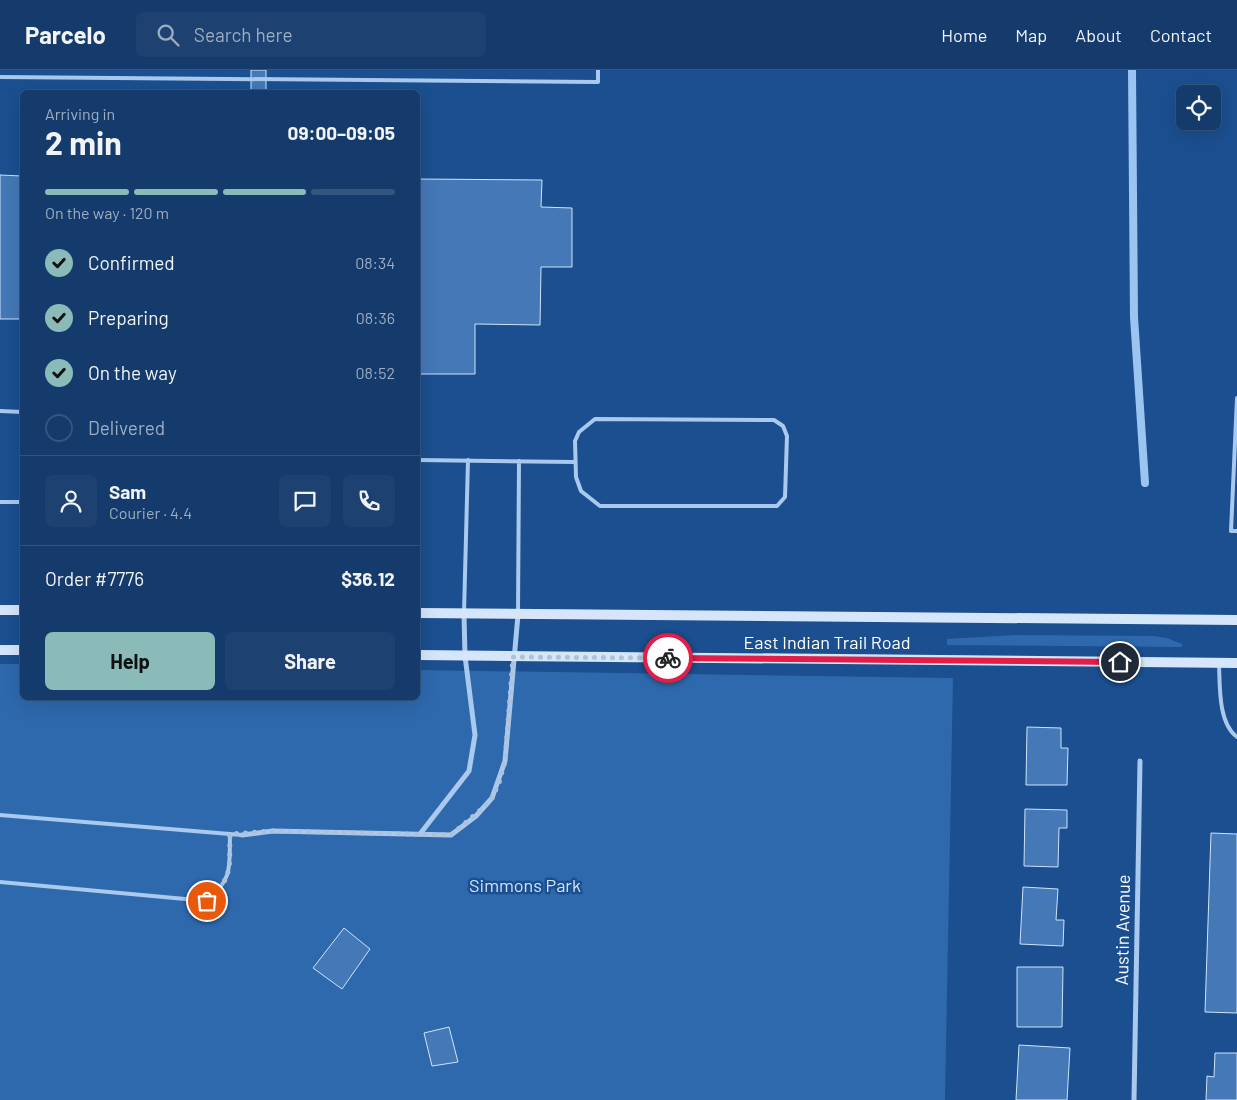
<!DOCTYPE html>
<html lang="en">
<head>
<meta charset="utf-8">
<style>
  :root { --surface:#143b6b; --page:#1d4271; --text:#f1f3f6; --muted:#9dadc1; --line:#33557e; --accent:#8bbbb9 }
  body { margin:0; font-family:Barlow,sans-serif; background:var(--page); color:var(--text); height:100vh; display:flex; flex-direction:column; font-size:19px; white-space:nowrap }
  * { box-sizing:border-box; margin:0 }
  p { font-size:16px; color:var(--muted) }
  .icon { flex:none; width:28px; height:28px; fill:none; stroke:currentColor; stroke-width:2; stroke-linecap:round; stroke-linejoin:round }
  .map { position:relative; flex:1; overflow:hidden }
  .sheet { position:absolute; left:20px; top:20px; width:400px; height:610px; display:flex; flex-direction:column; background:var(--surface); border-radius:8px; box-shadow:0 5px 20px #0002,0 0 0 1px var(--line) }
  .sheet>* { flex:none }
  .fabs { position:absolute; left:1176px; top:15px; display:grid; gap:10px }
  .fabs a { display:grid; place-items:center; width:45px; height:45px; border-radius:8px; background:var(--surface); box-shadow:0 5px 20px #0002,0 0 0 1px var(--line); font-size:25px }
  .pin { position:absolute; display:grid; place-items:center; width:42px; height:42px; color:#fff; margin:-21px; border:2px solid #fff; border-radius:50%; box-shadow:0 1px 5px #0007 }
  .courier { position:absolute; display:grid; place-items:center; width:50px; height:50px; margin:-25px; border:4px solid #e11d48; border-radius:50%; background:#fff; color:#222; box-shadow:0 1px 6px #0007 }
  .overview em { font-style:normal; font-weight:700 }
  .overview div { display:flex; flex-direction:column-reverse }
  .overview { display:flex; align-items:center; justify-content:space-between; height:85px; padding:0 25px }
  h1 { font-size:32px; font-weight:700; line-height:38px }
  .bar { display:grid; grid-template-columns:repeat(4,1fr); gap:8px 5px; align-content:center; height:60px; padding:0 25px }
  .bar i { height:6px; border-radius:4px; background:var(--line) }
  .bar .on { background:var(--accent) }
  .bar p { grid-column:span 4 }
  .line { display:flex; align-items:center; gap:12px; padding:0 25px; border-top:1px solid var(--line) }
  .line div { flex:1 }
  .round { display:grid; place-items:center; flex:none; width:52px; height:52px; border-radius:8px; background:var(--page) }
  ol { padding:0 25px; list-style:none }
  li { display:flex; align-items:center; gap:15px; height:55px }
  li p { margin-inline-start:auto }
  li .icon { padding:5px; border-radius:50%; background:var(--accent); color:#111; stroke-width:4 }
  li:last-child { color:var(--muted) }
  li i { width:28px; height:28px; border:2px solid var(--line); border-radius:50% }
  .action { display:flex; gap:10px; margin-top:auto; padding:10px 25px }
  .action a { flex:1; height:58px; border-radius:8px; background:var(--accent); color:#111; font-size:20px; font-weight:700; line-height:58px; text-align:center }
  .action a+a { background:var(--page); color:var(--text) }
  header { display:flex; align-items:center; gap:30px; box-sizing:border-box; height:70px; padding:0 25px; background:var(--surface); border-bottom:1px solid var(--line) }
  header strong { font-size:24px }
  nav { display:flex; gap:28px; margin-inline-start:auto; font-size:18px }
  .search { width:350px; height:45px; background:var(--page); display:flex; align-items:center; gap:12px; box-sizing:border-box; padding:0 18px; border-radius:8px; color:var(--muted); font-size:19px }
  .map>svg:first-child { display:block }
</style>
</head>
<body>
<header>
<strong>Parcelo</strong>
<div class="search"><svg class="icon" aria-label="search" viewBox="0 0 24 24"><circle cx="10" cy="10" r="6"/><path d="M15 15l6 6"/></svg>Search here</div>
<nav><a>Home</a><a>Map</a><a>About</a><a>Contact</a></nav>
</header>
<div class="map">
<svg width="1237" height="1030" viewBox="0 0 1237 1030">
  <rect width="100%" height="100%" fill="#1b4f8f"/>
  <!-- green -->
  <path fill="#2e69ad" d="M1015,565L1153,566L1167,568L1182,574V577L947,575V569Z
    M0,594H22V628H418V600L953,608L945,1030H0Z"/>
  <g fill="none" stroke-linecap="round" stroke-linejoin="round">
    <!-- stream -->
    <path stroke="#9cc4f0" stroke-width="8" d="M1132,0L1134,247L1145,413"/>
  </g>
  <!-- building -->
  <path fill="#4478b7" stroke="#cfe3fa" d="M251,0H266V22H251Z
    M0,105L22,106V249H0Z
    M418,109L542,110L541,137L572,138V197H541L540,255L475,254V304H418Z
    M1027,657L1061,658V678H1068L1067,715H1026Z
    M1025,739L1067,740V758H1059L1058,797L1024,796Z
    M1211,763L1237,764V943L1205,942Z
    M1023,817L1058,819L1056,850H1064L1063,876L1020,874Z
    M344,858L370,879L342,919L313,898Z
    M1017,897H1063L1062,957H1017Z
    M449,957L458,992L432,996L424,963Z
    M1019,975L1070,978L1067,1030H1016Z
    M1215,983H1237V1030H1206L1207,1006L1214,1007Z"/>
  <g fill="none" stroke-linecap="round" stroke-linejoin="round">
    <!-- lane -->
    <path stroke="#a9c9ee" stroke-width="4" d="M0,7L598,12V0
      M1237,328L1231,461H1237
      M0,341L22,342
      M595,349L774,350L783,356L787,366L785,427L777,436H600L581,421L576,407L575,371L579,362Z
      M418,390L575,392
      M0,432H22
      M464,543L468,390
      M518,543L519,391
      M1219,595C1220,616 1218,653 1237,667
      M0,745L242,765
      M0,812L207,831C234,807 229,797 230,764"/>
    <!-- street -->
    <path stroke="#a9c9ee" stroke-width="5" d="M420,764L469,701L475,665L465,586L464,544
      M242,765L273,761L451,765L476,746L492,728L505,691L518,545
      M1134,1030L1140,691"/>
    <!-- secondary -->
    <path stroke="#d6e6fa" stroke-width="10" d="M0,540H22
      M418,543L1237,550
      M0,580H22
      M418,585L1237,593"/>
  </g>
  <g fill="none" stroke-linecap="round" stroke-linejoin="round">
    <!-- done -->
    <path stroke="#afc1d8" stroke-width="5" stroke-dasharray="0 9" d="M207,831C234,807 229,797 230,764L272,761L451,765L484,737L492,728L499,713L505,691L513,587L668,588"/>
    <!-- route -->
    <path stroke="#e11d48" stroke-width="6" d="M668,588L1120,592"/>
  </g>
  <g text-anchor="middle" stroke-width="5" stroke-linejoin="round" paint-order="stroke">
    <!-- street labels -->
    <g font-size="18" fill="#fff" stroke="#1b4f8f">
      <text x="827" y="579">East Indian Trail Road</text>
      <text transform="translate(1123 860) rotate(-89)" y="6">Austin Avenue</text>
    </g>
    <!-- park labels -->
    <g font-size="18" fill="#cfe3fa" stroke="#1b4f8f">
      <text x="525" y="822">Simmons Park</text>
    </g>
  </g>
</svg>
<div class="fabs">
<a><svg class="icon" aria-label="locate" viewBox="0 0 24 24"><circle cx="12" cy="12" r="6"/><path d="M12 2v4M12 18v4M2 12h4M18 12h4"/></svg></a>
</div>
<div class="pin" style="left:207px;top:831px;background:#ea580c"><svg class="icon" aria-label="bag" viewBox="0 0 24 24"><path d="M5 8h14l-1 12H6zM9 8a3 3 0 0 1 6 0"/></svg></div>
<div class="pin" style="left:1120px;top:592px;background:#1f2937"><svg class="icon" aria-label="home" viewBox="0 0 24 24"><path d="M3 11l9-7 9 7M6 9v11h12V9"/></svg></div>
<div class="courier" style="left:668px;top:588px"><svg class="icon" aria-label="bike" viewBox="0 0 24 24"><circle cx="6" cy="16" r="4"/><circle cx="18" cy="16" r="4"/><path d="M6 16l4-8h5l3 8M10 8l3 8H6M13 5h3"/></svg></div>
<section class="sheet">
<div class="overview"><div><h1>2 min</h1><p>Arriving in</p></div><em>09:00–09:05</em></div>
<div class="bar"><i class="on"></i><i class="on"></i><i class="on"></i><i></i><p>On the way · 120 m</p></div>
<ol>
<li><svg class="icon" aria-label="check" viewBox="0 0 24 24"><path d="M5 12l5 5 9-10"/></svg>Confirmed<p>08:34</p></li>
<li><svg class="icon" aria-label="check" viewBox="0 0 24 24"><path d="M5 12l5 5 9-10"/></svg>Preparing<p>08:36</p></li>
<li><svg class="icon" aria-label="check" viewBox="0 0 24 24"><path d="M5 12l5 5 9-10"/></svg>On the way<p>08:52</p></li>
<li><i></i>Delivered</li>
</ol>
<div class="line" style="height:90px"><a class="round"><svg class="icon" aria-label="person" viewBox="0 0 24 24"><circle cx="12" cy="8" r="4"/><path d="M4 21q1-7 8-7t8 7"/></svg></a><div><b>Sam</b><p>Courier · 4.4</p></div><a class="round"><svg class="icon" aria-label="chat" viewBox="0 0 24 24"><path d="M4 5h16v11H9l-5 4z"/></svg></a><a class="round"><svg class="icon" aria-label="phone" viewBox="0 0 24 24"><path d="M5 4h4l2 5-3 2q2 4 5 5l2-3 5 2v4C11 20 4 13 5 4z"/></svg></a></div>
<div class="line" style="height:65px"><div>Order #7776</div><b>$36.12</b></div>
<div class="action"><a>Help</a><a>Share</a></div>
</section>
</div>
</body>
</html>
